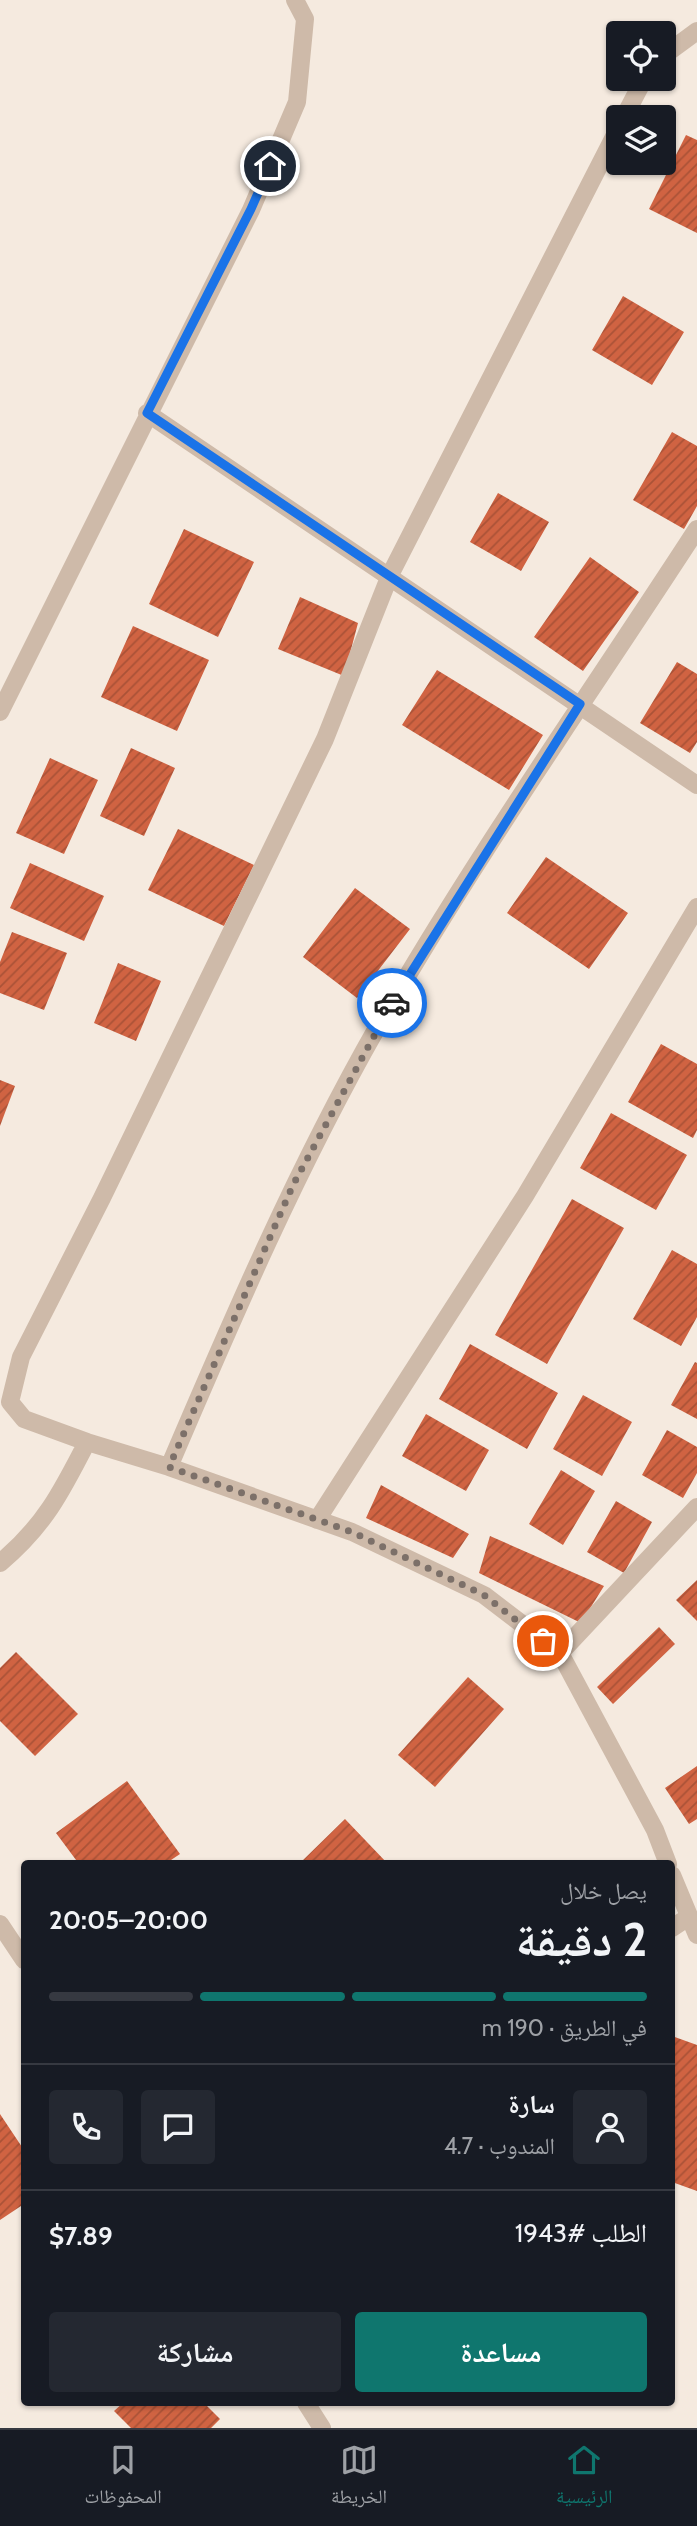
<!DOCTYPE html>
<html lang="ar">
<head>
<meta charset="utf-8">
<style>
  :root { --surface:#171b24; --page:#242831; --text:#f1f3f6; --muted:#9ea1a6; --line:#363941; --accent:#0f766e }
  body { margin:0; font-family:Cabin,"Noto Naskh Arabic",sans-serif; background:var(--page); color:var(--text); direction:rtl; height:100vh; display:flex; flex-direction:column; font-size:26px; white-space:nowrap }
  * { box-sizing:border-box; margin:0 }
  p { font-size:23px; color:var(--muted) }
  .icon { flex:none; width:38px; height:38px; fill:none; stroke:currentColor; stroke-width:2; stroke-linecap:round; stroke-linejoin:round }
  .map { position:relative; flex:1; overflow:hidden; direction:ltr }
  .sheet { position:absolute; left:21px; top:1860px; width:654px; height:546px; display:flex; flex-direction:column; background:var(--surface); border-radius:7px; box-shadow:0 2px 5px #0004; direction:rtl }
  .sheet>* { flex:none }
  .buttons { position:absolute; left:606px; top:21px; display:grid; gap:14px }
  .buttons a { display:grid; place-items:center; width:70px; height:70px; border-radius:7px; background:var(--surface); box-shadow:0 2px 5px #0004; font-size:35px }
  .pin { position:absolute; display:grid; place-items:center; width:60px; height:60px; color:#fff; margin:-30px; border:4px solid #fff; border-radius:50%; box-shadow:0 2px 7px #0007 }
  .courier { position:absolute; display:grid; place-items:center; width:70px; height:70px; margin:-35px; border:5px solid #1a73e8; border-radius:50%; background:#fff; color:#222; box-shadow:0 2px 9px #0007 }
  .headline em { font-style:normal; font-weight:800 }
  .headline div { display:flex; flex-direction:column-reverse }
  .headline { display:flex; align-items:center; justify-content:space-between; height:119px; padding:0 28px }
  h1 { font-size:46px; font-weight:800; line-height:52px }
  .bar { display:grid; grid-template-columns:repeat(4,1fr); gap:10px 7px; align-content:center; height:84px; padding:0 28px }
  .bar i { height:9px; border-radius:5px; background:var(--line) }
  .bar .current { background:var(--accent) }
  .bar p { grid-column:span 4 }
  .line { display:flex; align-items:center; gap:18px; padding:0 28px; border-top:2px solid var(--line) }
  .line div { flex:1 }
  .round { display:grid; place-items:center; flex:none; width:74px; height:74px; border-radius:7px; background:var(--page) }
  .button { display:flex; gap:14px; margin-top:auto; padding:14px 28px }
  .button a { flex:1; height:80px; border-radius:7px; background:var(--accent); color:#fff; font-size:28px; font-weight:800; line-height:80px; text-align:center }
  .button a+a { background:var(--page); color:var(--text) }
  .tabs { display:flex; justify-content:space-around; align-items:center; height:98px; border-top:2px solid var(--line); background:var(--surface); font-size:19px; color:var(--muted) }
  .tabs a { display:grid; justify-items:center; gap:4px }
  .tabs .current { color:var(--accent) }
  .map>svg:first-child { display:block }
</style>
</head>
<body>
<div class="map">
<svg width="697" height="2428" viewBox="0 0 697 2428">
  <defs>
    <pattern id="building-hatch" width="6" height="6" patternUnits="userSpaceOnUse" patternTransform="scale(1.75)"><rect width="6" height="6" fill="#d06342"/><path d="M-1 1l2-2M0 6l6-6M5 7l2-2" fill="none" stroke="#aa5237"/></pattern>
  </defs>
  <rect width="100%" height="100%" fill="#f5eadf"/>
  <!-- building -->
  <path fill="url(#building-hatch)" d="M686,135L697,140V233L649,209Z
    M623,296L684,332L652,385L592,350Z
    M672,432L697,446V506L684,529L633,500Z
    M498,493L549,522L521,571L470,542Z
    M184,529L254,562L218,637L149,604Z
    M590,557L639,592L583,671L534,637Z
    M300,597L358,623L344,676L278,649Z
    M133,626L209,660L177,731L101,697Z
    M677,662L697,674V742L690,753L640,723Z
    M437,670L543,735L509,790L402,725Z
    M131,748L175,768L144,836L100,816Z
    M50,758L98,780L64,854L16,833Z
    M178,829L254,865L224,926L148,890Z
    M546,857L628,913L589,969L507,913Z
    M30,863L104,896L84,941L10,908Z
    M355,888L410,929L357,998L303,957Z
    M12,932L67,953L44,1010L0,993V962Z
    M118,963L161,981L136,1041L94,1023Z
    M661,1044L697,1064V1130L693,1138L628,1102Z
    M0,1080L15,1086L0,1126Z
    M611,1113L687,1155L656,1210L580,1168Z
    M572,1199L624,1228L547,1364L495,1335Z
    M672,1250L697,1264V1317L681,1346L633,1319Z
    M470,1344L558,1393L527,1449L439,1399Z
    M695,1362L697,1363V1419L671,1405Z
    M583,1395L632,1422L602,1476L553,1449Z
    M426,1414L489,1450L466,1491L402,1456Z
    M667,1430L697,1447V1473L683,1498L642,1475Z
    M561,1470L595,1491L563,1545L529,1524Z
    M381,1485L469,1534L453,1558L366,1518Z
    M616,1501L652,1522L624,1573L587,1552Z
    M490,1536L604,1586L581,1623L479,1573Z
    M697,1580V1621L676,1600Z
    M659,1627L675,1644L613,1704L597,1687Z
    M16,1652L78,1714L35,1756L0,1721V1668Z
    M468,1677L504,1709L435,1787L398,1755Z
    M697,1766V1819L689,1824L665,1788Z
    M127,1781L180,1854L165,1864H79L56,1833Z
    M345,1819L388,1864H299Z
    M672,2036L697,2045V2191L672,2182Z
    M0,2114L24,2150V2204L0,2220Z
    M123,2403H204L220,2419L211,2428H131L114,2411Z"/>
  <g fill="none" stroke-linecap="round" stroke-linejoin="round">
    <!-- street -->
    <path stroke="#cebaa9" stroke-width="18" d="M663,56L697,31
      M624,117L644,79
      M147,413L697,785
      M0,712L251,210L297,102L305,19L295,0
      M87,1442L24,1419L10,1402L21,1357L102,1198L325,739L390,575L618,129
      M169,1467C233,1317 297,1168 378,1026C476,855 590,694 697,529
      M317,1520L525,1196L697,907
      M0,1563C44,1526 61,1493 87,1442L169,1467L352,1532L484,1595L560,1653L655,1830L668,1864
      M560,1653L697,1507
      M672,1875L697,1935
      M0,1924L24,1960
      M672,1928L687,1918
      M306,2403L322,2428"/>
  </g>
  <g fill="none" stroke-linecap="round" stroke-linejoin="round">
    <!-- done -->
    <path stroke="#7c7069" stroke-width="7" stroke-dasharray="0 12.6" d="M392,1003L293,1185L169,1467L352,1532L484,1595L543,1641"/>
    <!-- route -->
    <path stroke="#1a73e8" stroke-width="9" d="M270,166L251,209L147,413L580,704L392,1003"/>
  </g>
</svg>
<div class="buttons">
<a><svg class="icon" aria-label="locate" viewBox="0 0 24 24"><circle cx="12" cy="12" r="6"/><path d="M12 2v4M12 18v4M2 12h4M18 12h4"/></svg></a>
<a><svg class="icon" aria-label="layers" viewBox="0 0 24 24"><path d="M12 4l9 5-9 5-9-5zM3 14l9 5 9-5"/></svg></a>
</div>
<div class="pin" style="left:543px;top:1641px;background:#ea580c"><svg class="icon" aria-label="bag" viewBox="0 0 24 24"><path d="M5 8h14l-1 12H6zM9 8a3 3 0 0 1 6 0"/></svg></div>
<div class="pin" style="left:270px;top:166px;background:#1f2937"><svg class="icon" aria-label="home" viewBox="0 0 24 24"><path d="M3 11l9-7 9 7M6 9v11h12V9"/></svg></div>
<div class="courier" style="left:392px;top:1003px"><svg class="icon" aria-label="car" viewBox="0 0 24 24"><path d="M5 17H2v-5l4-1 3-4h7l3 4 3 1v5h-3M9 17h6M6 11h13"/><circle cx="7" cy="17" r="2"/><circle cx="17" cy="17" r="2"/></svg></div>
<section class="sheet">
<div class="headline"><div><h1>2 دقيقة</h1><p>يصل خلال</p></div><em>20:00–20:05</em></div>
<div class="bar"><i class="current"></i><i class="current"></i><i class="current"></i><i></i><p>في الطريق · 190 m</p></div>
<div class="line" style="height:126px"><a class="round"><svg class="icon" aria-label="person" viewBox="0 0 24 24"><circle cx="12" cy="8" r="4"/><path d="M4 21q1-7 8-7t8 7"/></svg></a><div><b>سارة</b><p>المندوب · 4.7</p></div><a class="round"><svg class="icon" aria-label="chat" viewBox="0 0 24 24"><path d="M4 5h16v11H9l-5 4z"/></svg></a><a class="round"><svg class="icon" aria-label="phone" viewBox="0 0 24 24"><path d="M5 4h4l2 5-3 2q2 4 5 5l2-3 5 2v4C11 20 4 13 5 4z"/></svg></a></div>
<div class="line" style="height:91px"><div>الطلب #1943</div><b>$7.89</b></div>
<div class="button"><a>مساعدة</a><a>مشاركة</a></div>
</section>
</div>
<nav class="tabs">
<a class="current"><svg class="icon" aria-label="home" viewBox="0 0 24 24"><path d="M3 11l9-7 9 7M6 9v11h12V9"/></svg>الرئيسية</a>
<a><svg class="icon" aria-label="map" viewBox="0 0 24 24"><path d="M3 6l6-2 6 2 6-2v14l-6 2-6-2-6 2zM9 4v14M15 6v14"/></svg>الخريطة</a>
<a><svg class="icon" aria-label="saved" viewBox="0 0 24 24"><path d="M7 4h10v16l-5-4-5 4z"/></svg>المحفوظات</a>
</nav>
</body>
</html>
